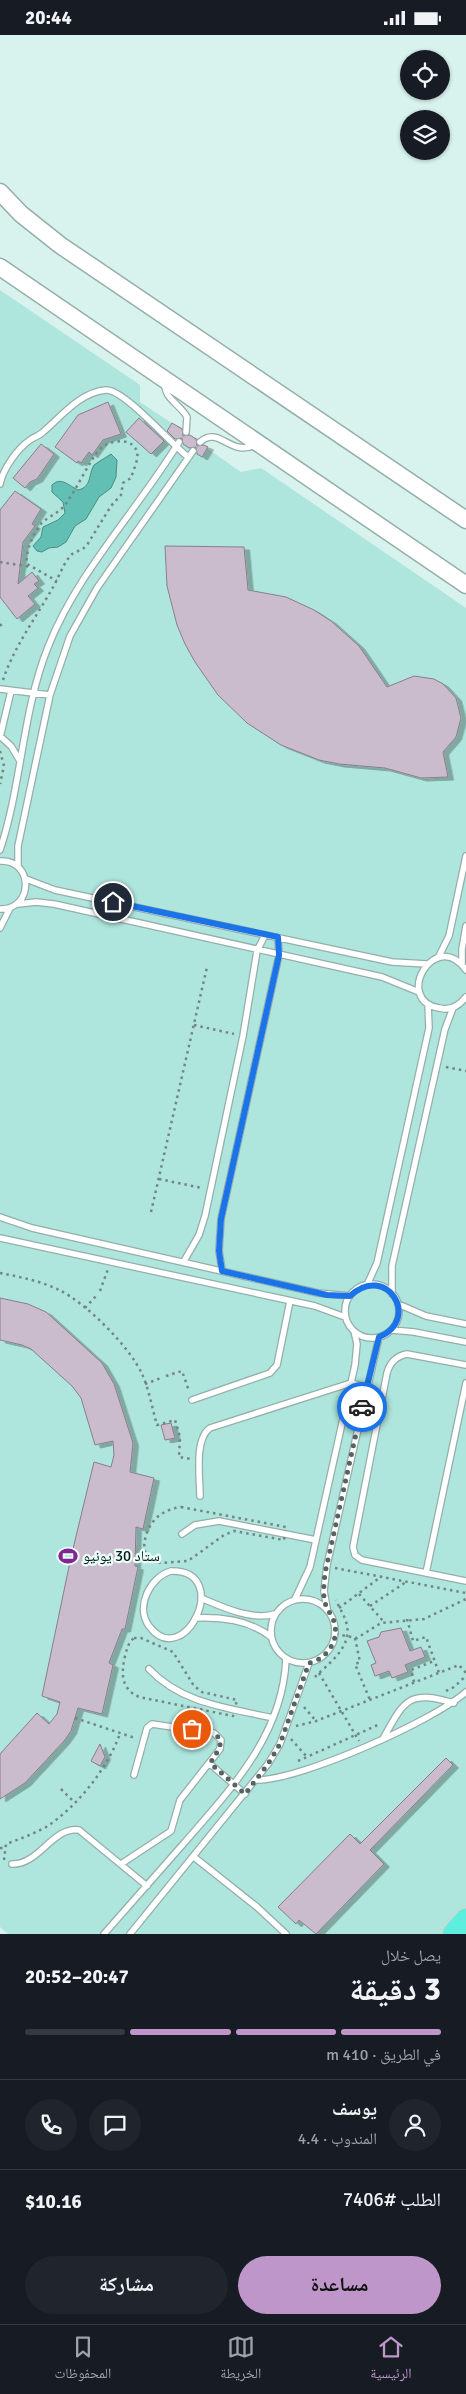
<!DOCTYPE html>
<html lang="ar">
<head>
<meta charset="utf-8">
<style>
  :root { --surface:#171b24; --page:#20242c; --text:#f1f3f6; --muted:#9ea1a6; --line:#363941; --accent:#bf96c9 }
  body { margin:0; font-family:Signika,"Noto Naskh Arabic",sans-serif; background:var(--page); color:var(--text); direction:rtl; height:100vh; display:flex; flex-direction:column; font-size:19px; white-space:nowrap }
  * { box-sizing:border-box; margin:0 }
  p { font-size:16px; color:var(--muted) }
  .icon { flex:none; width:28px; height:28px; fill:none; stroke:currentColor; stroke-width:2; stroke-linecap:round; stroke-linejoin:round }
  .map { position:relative; height:1899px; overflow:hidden; direction:ltr }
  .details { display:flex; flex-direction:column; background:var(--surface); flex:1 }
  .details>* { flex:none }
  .controls { position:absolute; left:400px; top:15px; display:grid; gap:10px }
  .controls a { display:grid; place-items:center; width:50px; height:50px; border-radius:50%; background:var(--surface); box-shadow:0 1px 4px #0004; font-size:25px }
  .pin { position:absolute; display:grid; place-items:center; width:42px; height:42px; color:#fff; margin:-21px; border:2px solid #fff; border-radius:50%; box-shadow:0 1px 5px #0007 }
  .courier { position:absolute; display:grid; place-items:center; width:50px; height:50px; margin:-25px; border:4px solid #1a73e8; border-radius:50%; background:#fff; color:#222; box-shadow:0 1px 6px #0007 }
  .head em { font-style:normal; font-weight:800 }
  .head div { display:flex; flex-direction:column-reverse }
  .head { display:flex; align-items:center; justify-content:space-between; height:85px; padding:0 25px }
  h1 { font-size:32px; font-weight:800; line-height:38px }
  .bar { display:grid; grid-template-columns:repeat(4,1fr); gap:8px 5px; align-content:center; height:60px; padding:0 25px }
  .bar i { height:6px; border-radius:4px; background:var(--line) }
  .bar .active { background:var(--accent) }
  .bar p { grid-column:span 4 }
  .line { display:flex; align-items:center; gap:12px; padding:0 25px; border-top:1px solid var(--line) }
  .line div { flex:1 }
  .round { display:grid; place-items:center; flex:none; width:52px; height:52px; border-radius:26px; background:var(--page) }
  .action { display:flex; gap:10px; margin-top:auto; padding:10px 25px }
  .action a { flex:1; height:58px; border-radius:30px; background:var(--accent); color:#111; font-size:20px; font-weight:800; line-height:58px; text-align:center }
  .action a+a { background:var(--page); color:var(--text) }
  .status { display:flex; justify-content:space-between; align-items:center; height:35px; padding:0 25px; background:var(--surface); direction:ltr }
  .status svg { height:14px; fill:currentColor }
  .dock { display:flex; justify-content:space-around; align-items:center; height:70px; border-top:1px solid var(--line); background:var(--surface); font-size:14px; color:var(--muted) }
  .dock a { display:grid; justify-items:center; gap:2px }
  .dock .active { color:var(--accent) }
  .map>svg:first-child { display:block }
</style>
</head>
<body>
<div class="status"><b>20:44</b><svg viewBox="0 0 49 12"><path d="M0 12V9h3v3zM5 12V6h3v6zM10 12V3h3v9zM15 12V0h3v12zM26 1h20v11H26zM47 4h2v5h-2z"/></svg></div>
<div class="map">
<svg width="466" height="1899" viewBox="0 0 466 1899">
  <defs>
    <filter id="shadow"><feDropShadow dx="5.5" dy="3" stdDeviation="0" flood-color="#0004"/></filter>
  </defs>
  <rect width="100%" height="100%" fill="#d8f2ed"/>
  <!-- green -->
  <path fill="#aee5dc" d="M0,255L140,350V367L208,412V414L241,437L261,433L466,573V1899H8L0,1892Z"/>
  <!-- water -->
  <path fill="#61bfb3" stroke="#488d84" d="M111,419L117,425L116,442L111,453L99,462L86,484L75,491L66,507L58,512L49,513L42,517L37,516L33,511L41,502L43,492L58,485L65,478L63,467L52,457V450C61,441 69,451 78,455C92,452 88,440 94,430Z"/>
  <!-- building -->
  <path fill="#cabccd" stroke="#8a7d8c" filter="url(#shadow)" d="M108,367L121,399L103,405L92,420L89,417L81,428L78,426L77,428L55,412L78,380Z
    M139,383L164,406L151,419L126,397Z
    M172,388L182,394L183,401L190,400L196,404L197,411L204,410L208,412L202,422L197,419L196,412L189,413L183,409L182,403L175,404L167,396Z
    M41,409L54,419L37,444L30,447L25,453L13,443Z
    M15,456L41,474L32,489L35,491L23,507L18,549L32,537L39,546L34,549L38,553L28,561L35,569L17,584L0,562V475Z
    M165,511L244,512L248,555L286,562L314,575L331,586L359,611L387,652L414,641L434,644L443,649L456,663L461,683L456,702L443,717L448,742L421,743L385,733L339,729L319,725L281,710L247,688L218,660L195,627L185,609L177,590L167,551Z
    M0,1263L28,1269L46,1277L102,1328L114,1349L133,1408L130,1437L154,1443L143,1494L136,1492L135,1531L138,1532L125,1594H122L109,1628L113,1630L102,1679L78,1673L71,1696L64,1706L25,1748L0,1764V1719L37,1678L49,1689L57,1679L60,1667L42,1661L71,1522L94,1427L111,1432L114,1420L113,1406L95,1410L81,1363L72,1351L31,1314L22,1310L0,1305Z
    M171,1388L175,1403L165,1405L161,1390Z
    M401,1593L410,1616L421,1612L425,1622L405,1630L408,1637L392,1643L389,1636L375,1641L371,1630L376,1628L367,1606L379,1602L381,1597Z
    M100,1709L105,1722L100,1731L91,1726Z
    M446,1723L453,1730L370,1815L384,1829L316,1899L299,1885L296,1889L278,1872L350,1799L360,1809Z"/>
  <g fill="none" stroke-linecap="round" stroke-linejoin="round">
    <!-- lane casing -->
    <g stroke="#95aeaa" stroke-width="8">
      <path id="lane" d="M165,348C164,364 180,369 187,382L186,397
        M200,407C219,390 230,422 255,410
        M0,449C3,434 17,414 30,405C34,402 39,401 43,397C61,382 80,357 106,355C124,354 172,410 188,422
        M0,654L50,660
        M0,701L11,711L20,726
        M0,702L11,656
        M0,815C22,749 22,677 48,612C78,536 137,476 179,407
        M0,826C34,824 34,875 0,874
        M18,831V811L50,660L70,601L97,553L193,416
        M26,844L55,855L392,927L427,929
        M18,869L36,867L54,869L382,942L419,957
        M0,893L10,873
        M438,923L449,901L466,821
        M462,929V914L466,891
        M466,935C435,892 393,965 439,973C450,976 459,971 466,962
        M0,1182L32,1193L318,1258L350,1261
        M0,1203L315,1271L345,1282
        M184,1226L199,1200L205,1181L243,1001L257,916L265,900
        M222,1235L219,1216L221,1184L279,920L278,903
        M345 1276a27 27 0 1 1 54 0a27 27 0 1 1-54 0Z
        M367,1250L377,1228L429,993L428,969
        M392,1259V1231L445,994L453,973
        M398,1269L426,1281L466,1289
        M392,1295L414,1297L466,1307
        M466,1330L407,1319C396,1321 390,1327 387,1338L353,1512L355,1520L362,1525L466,1546
        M192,1365L270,1338L277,1330L290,1266
        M200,1461C200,1443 194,1404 210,1393L351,1348L366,1352
        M182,1499L195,1490L219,1486L316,1505
        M171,1536C234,1535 184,1638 149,1591C135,1572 150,1542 171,1536Z
        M426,1538L466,1348
        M201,1563C222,1572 252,1586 275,1579
        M271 1596a32 32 0 1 1 64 0a32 32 0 1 1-64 0Z
        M295,1564L310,1532L355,1330L357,1309L354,1296
        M327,1573L324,1556L327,1530L379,1302
        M197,1583C223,1582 251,1586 271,1602
        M149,1634C182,1669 229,1673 273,1683
        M384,1702C405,1664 409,1655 454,1668
        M210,1729L245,1759
        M257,1745C301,1745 433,1686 466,1657
        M194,1822L257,1872L286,1899
        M12,1829C39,1830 53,1791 79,1795L147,1851
        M121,1829L171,1796L180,1765L220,1714L221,1705L214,1698L152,1689L147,1693L134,1740
        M104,1899C131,1868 158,1838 185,1807C232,1753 283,1699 286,1624
        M130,1899L268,1729L280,1709L309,1628"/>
    </g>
    <!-- secondary casing -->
    <g stroke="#95aeaa" stroke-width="19">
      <path id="secondary" d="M0,157L21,179L60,210L466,485
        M0,232L466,550"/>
    </g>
    <!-- highway casing -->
    <g stroke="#d4d5d5" stroke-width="24">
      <path id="highway" d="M453,1899L466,1884"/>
    </g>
    <!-- path -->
    <path stroke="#748683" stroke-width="2.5" stroke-dasharray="2.5 4" stroke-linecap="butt" d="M0,527L31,532
      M0,589L3,593
      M3,645C14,612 35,584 52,554C58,544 63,529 71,520C75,516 82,516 87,510L111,471L121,460L123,448L131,443C133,436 139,424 137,417C133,402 110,405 101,413C89,425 77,455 64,471C57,480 43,483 38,493C32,502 25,518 27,529L57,546
      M0,716L4,731L0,749
      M194,990L234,999
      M446,1032L466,1036
      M159,1144L202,1153
      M151,1177L207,932
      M0,1238C20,1242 41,1246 59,1255C85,1267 130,1312 142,1339C149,1354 152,1373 157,1390L175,1385L180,1402L179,1422L191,1424
      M100,1256L108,1234
      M85,1273L97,1260
      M166,1341L182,1336L189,1356
      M145,1349L161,1343
      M181,1472L286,1492L284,1505L234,1496L224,1500L188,1526L162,1528L152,1526L144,1515C144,1491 158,1475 181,1472Z
      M335,1533L466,1558
      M359,1559L384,1587
      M370,1571L406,1547
      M339,1573L382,1541
      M407,1584L413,1606L426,1602L439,1638
      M336,1599L357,1603L381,1588L424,1584L466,1564
      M134,1603H141L173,1617L194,1651L202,1657L237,1665L233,1681L139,1662C121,1654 121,1639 125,1621C127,1614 128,1608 134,1603Z
      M355,1603L360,1627L355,1629L370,1665
      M319,1638L359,1706
      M315,1642C329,1628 354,1611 346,1587C344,1579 339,1573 336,1565
      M414,1647L411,1635L434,1626
      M446,1656L454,1652L466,1641
      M304,1672L316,1686
      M75,1683L135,1703
      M296,1691L316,1686L459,1630L466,1638
      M291,1704L307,1722
      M298,1726L380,1689
      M61,1754L74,1767
      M0,1813H6
      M4,1825L6,1809C20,1804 33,1799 46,1792C76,1773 109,1732 120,1698"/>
    <!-- lane -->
    <use href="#lane" stroke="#fff" stroke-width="5.5"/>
    <!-- secondary -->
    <use href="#secondary" stroke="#fff" stroke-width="16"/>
    <!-- highway -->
    <use href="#highway" stroke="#5eeedd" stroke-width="21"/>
  </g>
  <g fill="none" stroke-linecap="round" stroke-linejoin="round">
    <!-- done -->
    <path stroke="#556462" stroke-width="5" stroke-dasharray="0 9" d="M192,1694C221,1699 229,1702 210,1728L245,1759L268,1729L280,1709L309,1628C327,1624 340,1605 334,1587C333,1581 329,1578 327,1573C322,1563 324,1549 325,1538L362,1372"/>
    <!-- route -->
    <path stroke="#1a73e8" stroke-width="6" d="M113,867L278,902L279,920L221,1184L219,1216L222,1236L327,1260L350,1261C386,1227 422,1284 379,1302L362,1372"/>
  </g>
  <!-- icons -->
  <defs>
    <g id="stadium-bare" transform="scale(1.5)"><path d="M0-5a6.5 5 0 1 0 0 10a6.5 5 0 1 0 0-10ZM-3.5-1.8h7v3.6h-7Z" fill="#822591" stroke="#e9fefa" stroke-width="2.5" paint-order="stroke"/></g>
  </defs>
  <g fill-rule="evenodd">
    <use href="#stadium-bare" x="68" y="1521"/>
  </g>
  <g text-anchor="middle" stroke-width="4.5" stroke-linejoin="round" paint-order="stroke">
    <!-- poi labels -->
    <g font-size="15" fill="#0f1817" stroke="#e9fefa" text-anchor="start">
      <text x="83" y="1526">ستاد 30 يونيو</text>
    </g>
  </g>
</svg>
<div class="controls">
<a><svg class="icon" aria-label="locate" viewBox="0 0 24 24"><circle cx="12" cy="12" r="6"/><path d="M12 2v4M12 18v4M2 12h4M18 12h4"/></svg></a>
<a><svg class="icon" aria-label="layers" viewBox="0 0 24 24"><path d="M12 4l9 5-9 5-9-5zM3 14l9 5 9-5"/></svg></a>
</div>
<div class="pin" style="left:192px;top:1694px;background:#ea580c"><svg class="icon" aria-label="bag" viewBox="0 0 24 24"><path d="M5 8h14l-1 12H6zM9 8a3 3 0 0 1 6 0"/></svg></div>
<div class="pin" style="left:113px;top:867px;background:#1f2937"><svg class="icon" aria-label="home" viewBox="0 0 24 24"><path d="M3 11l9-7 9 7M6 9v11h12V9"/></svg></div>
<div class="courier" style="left:362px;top:1372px"><svg class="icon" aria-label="car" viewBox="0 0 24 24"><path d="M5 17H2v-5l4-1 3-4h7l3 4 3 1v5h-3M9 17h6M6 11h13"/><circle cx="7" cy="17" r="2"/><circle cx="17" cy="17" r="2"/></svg></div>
</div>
<section class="details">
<div class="head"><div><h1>3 دقيقة</h1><p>يصل خلال</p></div><em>20:47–20:52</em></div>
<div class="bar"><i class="active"></i><i class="active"></i><i class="active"></i><i></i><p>في الطريق · 410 m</p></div>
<div class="line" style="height:90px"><a class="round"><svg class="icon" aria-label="person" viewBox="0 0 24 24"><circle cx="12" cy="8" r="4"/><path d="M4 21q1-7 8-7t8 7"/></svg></a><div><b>يوسف</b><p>المندوب · 4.4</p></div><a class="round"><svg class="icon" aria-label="chat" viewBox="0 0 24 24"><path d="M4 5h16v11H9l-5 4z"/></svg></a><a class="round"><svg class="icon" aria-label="phone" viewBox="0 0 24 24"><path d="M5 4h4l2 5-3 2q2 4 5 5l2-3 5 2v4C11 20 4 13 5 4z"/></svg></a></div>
<div class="line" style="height:65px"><div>الطلب #7406</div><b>$10.16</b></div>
<div class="action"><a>مساعدة</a><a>مشاركة</a></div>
</section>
<nav class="dock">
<a class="active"><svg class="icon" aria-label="home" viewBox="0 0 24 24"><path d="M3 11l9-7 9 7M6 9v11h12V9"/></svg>الرئيسية</a>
<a><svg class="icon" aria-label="map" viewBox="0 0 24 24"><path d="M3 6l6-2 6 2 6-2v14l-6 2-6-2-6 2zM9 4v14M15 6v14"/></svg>الخريطة</a>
<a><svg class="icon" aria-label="saved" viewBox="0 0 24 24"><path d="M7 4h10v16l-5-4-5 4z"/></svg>المحفوظات</a>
</nav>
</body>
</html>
